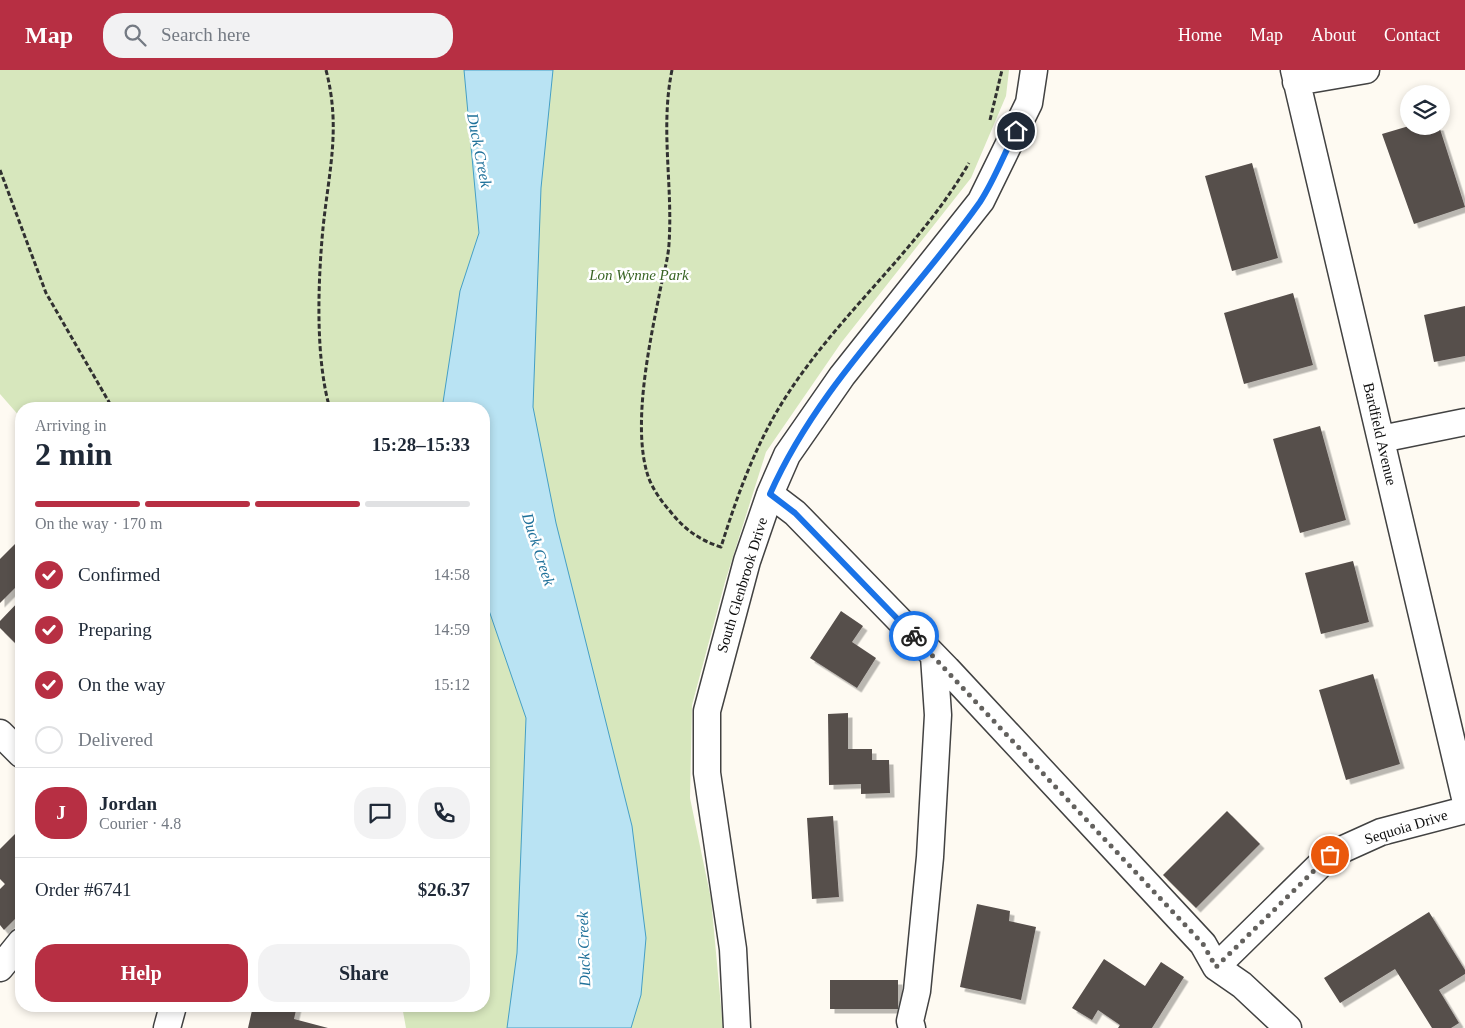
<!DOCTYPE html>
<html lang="en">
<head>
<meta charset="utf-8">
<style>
  :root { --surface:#fff; --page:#f2f2f3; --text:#1f2937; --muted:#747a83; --line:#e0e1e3; --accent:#b72f43 }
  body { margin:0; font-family:"Times New Roman",serif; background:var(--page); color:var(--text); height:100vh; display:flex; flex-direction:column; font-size:19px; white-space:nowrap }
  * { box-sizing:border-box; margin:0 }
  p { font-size:16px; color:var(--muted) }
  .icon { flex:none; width:28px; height:28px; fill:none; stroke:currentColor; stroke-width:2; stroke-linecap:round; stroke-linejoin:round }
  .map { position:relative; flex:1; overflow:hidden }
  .panel { position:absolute; left:15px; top:332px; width:475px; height:610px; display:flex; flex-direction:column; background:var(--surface); border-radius:20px; box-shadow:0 2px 8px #0003 }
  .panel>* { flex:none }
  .tools { position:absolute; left:1400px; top:15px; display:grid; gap:10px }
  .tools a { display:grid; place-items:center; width:50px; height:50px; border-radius:50%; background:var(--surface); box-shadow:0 2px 8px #0003; font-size:25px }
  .pin { position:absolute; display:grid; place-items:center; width:42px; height:42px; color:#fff; margin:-21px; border:2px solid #fff; border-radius:50%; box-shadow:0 1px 5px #0007 }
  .courier { position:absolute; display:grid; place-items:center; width:50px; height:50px; margin:-25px; border:4px solid #1a73e8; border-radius:50%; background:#fff; color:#222; box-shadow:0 1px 6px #0007 }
  .overview em { font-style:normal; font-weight:700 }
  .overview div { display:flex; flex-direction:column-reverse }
  .overview { display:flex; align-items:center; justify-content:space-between; height:85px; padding:0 20px }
  h1 { font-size:32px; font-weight:700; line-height:38px }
  .bar { display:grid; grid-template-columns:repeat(4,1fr); gap:8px 5px; align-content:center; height:60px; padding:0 20px }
  .bar i { height:6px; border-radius:4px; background:var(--line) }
  .bar .selected { background:var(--accent) }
  .bar p { grid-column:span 4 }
  .line { display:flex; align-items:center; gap:12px; padding:0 20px; border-top:1px solid var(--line) }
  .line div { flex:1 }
  .round { display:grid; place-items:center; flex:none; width:52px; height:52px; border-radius:20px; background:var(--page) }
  ol { padding:0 20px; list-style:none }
  li { display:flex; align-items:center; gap:15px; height:55px }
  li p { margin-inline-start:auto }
  li .icon { padding:5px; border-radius:50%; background:var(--accent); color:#fff; stroke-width:4 }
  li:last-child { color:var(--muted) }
  li i { width:28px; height:28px; border:2px solid var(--line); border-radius:50% }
  .action { display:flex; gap:10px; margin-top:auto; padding:10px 20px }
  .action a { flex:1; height:58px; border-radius:20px; background:var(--accent); color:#fff; font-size:20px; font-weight:700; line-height:58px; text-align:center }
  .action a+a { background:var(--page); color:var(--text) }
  header { display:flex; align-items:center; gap:30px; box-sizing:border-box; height:70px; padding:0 25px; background:var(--accent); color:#fff }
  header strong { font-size:24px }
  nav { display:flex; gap:28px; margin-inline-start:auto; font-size:18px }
  .search { width:350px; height:45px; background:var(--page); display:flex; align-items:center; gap:12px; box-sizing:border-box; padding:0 18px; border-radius:20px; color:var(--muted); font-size:19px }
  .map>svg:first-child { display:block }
</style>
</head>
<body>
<header>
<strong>Map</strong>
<div class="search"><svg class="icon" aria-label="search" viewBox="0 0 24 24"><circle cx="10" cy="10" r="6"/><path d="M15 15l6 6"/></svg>Search here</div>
<nav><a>Home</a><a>Map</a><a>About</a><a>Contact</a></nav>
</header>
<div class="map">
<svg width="1465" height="958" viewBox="0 0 1465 958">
  <defs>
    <filter id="shadow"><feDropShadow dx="4.5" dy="4.5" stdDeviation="0" flood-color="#0004"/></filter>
  </defs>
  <rect width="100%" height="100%" fill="#fefaf2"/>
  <!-- green -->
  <path fill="#d7e7bd" d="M0,0H1009L1006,26L971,108L841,273L766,382L725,512L692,635L690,728L711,829L723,958H406L402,936H484V339H21V348L0,324Z"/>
  <!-- water -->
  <path fill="#b9e3f3" stroke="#459fc5" d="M464,0H553L541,118L533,337L556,453L632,756L646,868L641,925L631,958H507L517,883L526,648L484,526V339H442L460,221L479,163Z"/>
  <!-- building -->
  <path fill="#574f4c" filter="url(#shadow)" d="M1409,56H1439L1465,137L1414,154L1382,64Z
    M1252,93L1278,188L1232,201L1205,106Z
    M1293,223L1313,295L1244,314L1224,243Z
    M1465,236V286L1434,292L1424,245Z
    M1320,356L1346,450L1300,463L1273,369Z
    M21,468V512L0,533V489Z
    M1353,491L1369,552L1321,564L1305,503Z
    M21,529V579L0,558V551Z
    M841,541L863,556L852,572L876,588L857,618L810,588Z
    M1373,604L1400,694L1346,710L1319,620Z
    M848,643V679H872V690H889L890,723L861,724V714L829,715L828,644Z
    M1227,741L1260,774L1196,838L1163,805Z
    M833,746L839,827L812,829L807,748Z
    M17,762L21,767V843L4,860L0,855V819L5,814L0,809V779Z
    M977,834L1010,841L1009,851L1036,857L1021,930L960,917Z
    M1429,842L1465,900V904L1439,920L1459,953L1451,958H1432L1395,899L1340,933L1324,908Z
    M1104,889L1145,916L1161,892L1184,907L1152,958H1118L1120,955L1098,940L1092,950L1072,938Z
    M830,910H898V939H830Z
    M253,936H297L294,949L328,958H248Z"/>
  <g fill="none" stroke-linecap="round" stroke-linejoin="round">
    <!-- minor casing -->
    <g stroke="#424242" stroke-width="29">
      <path id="minor" d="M1294,0L1465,728
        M1296,12L1366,0
        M1381,369L1465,352
        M770,424L795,443L947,599L1203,874L1216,897L1242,915L1288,958
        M0,663L21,684
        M1216,897L1330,785L1381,762L1465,740
        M0,898L21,872
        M167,958L173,936
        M737,958L733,879L707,703V641L747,491L770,424L787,385L842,306L981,131L1029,33L1034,0
        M912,958L910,951L917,921L930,787L938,645L934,586"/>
    </g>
    <!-- path -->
    <path stroke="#313131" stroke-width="3" stroke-dasharray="5 2.5" stroke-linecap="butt" d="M326,0C341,58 329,100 323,158C318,211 315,288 330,339
      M672,0C660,58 673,115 669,174C668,191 662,209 659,226C649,276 632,357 648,406C652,418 661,431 670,441C684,459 699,470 721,477C738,423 757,370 789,322C842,241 920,178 969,93
      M990,50L1002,0
      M0,100L46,223L113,339"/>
    <!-- minor -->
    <use href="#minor" stroke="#fff" stroke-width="26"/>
  </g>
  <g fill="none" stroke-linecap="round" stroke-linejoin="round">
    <!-- done -->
    <path stroke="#63615e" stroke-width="5" stroke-dasharray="0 9" d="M914,566L1203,874L1216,897L1330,785"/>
    <!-- route -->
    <path stroke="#1a73e8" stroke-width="6" d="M914,566L795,443L770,424C819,313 911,230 980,132C994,111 1004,84 1016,61"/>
  </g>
  <g text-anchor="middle" stroke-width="5" stroke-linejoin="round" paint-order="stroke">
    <!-- park labels -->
    <g font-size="15" font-style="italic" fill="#376323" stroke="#fff">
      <text x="639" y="210">Lon Wynne Park</text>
    </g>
    <!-- street labels -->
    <g font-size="15" fill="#0f0f0f" stroke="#fff">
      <text transform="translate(1380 364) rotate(77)" y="5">Bardfield Avenue</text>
      <text transform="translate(742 515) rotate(-73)" y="5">South Glenbrook Drive</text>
      <text transform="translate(1406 757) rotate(-17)" y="5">Sequoia Drive</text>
    </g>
    <!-- water labels -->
    <g font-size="16" font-style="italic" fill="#1f719a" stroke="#fff">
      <text transform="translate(480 80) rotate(79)" y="6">Duck Creek</text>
      <text transform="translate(539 479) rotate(72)" y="6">Duck Creek</text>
      <text transform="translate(583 879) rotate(-92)" y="6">Duck Creek</text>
    </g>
  </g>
</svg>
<div class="tools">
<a><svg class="icon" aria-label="layers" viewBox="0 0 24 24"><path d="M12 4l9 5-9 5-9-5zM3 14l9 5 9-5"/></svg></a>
</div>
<div class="pin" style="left:1330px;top:785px;background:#ea580c"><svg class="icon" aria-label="bag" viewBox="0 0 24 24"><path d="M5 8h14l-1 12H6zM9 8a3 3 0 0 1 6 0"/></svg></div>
<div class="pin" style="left:1016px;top:61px;background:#1f2937"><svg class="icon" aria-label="home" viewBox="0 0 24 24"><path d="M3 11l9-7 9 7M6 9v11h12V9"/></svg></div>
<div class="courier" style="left:914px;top:566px"><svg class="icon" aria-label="bike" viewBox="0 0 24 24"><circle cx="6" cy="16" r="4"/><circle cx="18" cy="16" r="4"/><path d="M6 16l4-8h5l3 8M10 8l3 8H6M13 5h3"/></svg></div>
<section class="panel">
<div class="overview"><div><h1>2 min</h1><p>Arriving in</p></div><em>15:28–15:33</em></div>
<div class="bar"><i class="selected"></i><i class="selected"></i><i class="selected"></i><i></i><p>On the way · 170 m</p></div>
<ol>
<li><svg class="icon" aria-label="check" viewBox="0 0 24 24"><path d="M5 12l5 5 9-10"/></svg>Confirmed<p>14:58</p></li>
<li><svg class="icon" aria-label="check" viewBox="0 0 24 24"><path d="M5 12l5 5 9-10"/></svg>Preparing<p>14:59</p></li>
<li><svg class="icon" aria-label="check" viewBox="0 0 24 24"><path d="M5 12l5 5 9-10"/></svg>On the way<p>15:12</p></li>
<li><i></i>Delivered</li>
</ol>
<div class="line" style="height:90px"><b class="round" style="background:var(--accent);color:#fff">J</b><div><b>Jordan</b><p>Courier · 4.8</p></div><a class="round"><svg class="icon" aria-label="chat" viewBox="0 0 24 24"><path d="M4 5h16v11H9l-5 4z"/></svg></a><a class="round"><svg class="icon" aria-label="phone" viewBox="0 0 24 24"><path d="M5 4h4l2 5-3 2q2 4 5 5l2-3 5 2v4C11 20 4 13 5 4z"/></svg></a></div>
<div class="line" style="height:65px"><div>Order #6741</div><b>$26.37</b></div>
<div class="action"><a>Help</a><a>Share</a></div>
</section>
</div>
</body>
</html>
